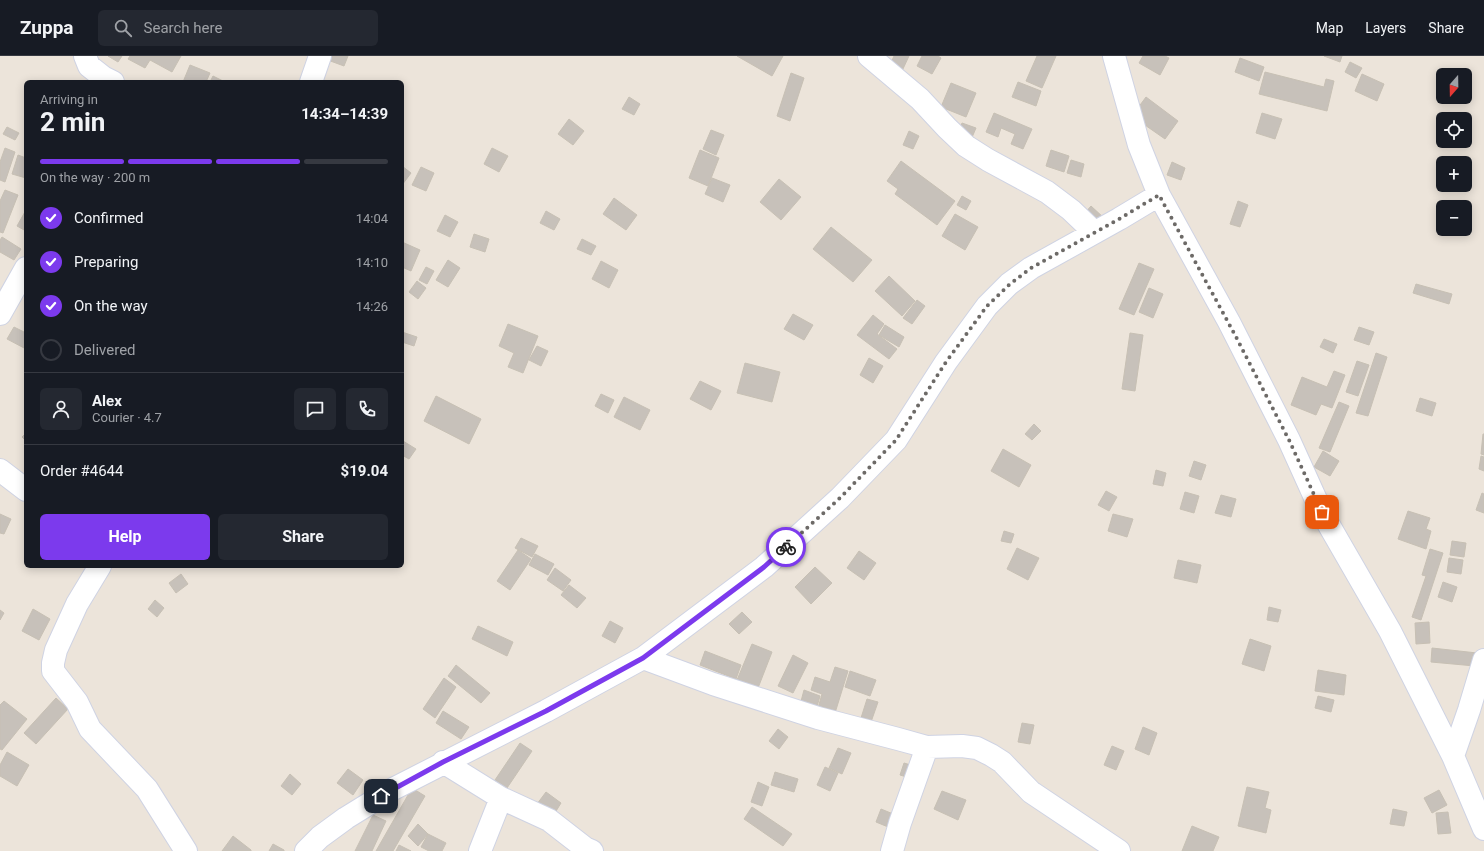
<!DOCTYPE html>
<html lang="en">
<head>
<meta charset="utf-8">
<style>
  :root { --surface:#171b24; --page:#242831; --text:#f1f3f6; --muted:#9ea1a6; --line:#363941; --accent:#7c3aed }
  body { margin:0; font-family:Roboto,sans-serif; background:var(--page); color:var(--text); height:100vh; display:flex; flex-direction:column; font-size:15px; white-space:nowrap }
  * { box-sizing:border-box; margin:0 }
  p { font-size:13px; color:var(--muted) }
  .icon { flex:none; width:22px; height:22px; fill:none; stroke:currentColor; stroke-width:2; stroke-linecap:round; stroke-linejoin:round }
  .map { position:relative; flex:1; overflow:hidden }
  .drawer { position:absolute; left:24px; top:24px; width:380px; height:488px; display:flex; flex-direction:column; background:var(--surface); border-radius:6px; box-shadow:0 2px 10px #0003 }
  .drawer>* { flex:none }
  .needle { width:26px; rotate:200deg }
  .fabs { position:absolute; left:1436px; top:12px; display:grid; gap:8px }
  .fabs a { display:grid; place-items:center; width:36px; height:36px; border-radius:6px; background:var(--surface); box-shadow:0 2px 10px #0003; font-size:20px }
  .pin { position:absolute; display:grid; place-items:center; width:34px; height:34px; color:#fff; margin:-17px; border-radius:8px; box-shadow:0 2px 6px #0006 }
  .courier { position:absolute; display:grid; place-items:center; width:40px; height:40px; margin:-20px; border:3px solid #7c3aed; border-radius:50%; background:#fff; color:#222; box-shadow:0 1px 5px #0007 }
  .overview em { font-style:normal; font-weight:700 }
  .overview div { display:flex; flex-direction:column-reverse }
  .overview { display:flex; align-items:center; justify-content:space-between; height:68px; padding:0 16px }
  h1 { font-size:26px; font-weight:700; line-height:30px }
  .bar { display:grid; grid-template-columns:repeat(4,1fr); gap:6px 4px; align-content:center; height:48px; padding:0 16px }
  .bar i { height:5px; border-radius:3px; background:var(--line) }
  .bar .selected { background:var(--accent) }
  .bar p { grid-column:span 4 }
  .line { display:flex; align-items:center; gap:10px; padding:0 16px; border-top:1px solid var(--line) }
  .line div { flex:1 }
  .round { display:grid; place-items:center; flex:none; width:42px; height:42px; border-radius:6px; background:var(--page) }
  ol { padding:0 16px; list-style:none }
  li { display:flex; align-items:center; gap:12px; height:44px }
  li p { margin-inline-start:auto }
  li .icon { padding:4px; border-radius:50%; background:var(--accent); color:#fff; stroke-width:4 }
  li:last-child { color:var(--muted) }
  li i { width:22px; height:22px; border:2px solid var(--line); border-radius:50% }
  .cta { display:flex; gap:8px; margin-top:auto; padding:8px 16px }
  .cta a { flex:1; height:46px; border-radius:6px; background:var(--accent); color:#fff; font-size:16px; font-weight:700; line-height:46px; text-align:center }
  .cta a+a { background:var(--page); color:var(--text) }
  header { display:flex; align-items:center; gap:24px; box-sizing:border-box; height:56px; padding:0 20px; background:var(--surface); border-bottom:1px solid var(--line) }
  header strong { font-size:19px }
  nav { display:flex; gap:22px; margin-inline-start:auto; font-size:14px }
  .search { width:280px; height:36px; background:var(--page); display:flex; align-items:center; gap:10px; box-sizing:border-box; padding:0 14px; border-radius:6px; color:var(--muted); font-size:15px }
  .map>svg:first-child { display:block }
</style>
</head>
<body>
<header>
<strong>Zuppa</strong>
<div class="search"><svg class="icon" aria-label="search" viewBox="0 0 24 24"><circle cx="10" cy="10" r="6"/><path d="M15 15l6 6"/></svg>Search here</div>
<nav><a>Map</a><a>Layers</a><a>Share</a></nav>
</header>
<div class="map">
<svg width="1484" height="795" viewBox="0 0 1484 795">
  <rect width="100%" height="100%" fill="#ece4da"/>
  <!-- building -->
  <path fill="#c7c1ba" stroke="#c7c0b4" d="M108,0H122L118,6Z
    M130,0H181L172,16L150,4L145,12L128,3Z
    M326,0H348L344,10L325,3Z
    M737,0H783L772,20Z
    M894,0H909L902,15L890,9Z
    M922,0H938L941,2L932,18L917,10Z
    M1037,0H1056L1042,32L1026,25Z
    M1143,0H1165L1169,2L1160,19L1139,7Z
    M1324,0H1342L1340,6Z
    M1240,2L1264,11L1259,25L1235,16Z
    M1350,6L1362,12L1356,22L1345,16Z
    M190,9L210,17L206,26H183Z
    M1265,16L1324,31L1326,23L1334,25L1327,55L1259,38Z
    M791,17L804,22L790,65L777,60Z
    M1362,18L1384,28L1377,45L1355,35Z
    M213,20L225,26H210Z
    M1018,26L1041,35L1036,50L1012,41Z
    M951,27L976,37L966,61L941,51Z
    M629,41L640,48L634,59L622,53Z
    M1146,41L1178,65L1165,83L1132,60Z
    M994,57L1032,73L1023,93L1011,88L1015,78L1001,72L998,81L986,76Z
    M1262,57L1282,63L1275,83L1256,77Z
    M569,63L584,75L573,89L558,78Z
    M962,67L976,72L970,86L957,80Z
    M7,71L19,77L15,84L3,78Z
    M711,74L724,79L716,99L703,93Z
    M909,75L919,80L913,93L903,89Z
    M5,92L15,96L5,126L0,124V106Z
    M492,92L508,100L499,116L484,108Z
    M700,94L719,102L708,130L689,122Z
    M1051,94L1069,100L1064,116L1046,110Z
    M18,99L26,102V122L12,118Z
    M1071,104L1084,108L1081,121L1067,117Z
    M901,105L955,145L937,169L895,138L898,133L887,125Z
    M1172,106L1185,112L1181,124L1167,119Z
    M402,110L411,117L402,129Z
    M421,111L434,117L426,135L412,129Z
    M712,122L730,129L723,146L705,138Z
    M779,123L801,141L781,164L760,146Z
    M5,134L18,139L3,177L0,176V145Z
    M962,140L971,145L966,154L957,149Z
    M614,142L637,159L626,174L603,158Z
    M1238,145L1248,149L1240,171L1230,168Z
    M1091,150L1104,162L1098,168L1085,157Z
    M26,154V175L17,170Z
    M546,155L560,163L554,174L540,167Z
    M955,158L978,171L965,194L942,180Z
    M445,159L458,166L450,181L437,175Z
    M831,171L872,204L853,226L813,193Z
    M474,178L489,183L485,196L470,191Z
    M2,181L21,193L14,204L0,196V184Z
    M582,183L596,190L591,199L577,193Z
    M402,186L420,194L411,215L402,211Z
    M448,204L460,212L448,231L436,224Z
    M601,205L618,214L609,232L592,223Z
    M1139,207L1154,213L1134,259L1119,253Z
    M426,211L434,215L427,228L419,224Z
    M889,220L915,245L902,260L875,235Z
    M417,225L426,232L418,243L409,236Z
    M1416,228L1452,238L1449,248L1413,237Z
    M1149,232L1163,238L1153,262L1139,256Z
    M917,244L925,250L912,268L903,262Z
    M793,258L813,269L804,284L784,273Z
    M873,259L884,268L877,278L897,293L889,303L857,279Z
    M508,268L538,280L523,317L508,311L514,297L499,290Z
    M885,269L904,281L899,291L879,279Z
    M14,271L26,277V293L7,283Z
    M1359,271L1374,276L1369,289L1354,284Z
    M402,276L417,281L414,290L402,286Z
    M1130,277L1143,279L1135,335L1122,333Z
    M1324,283L1337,288L1333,297L1320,291Z
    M537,290L548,295L541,310L529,304Z
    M1376,297L1387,301L1368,360L1356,357Z
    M869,302L883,310L873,327L860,319Z
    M1357,305L1369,309L1358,340L1346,336Z
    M745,307L780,316L772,346L737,337Z
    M1334,315L1345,319L1332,352L1321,348L1316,359L1291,349L1302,321L1327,331Z
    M700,325L721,335L711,354L690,343Z
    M601,338L614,344L608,357L595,350Z
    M436,340L481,363L469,388L424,365Z
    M624,341L650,354L640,374L614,361Z
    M1420,342L1436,347L1432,360L1416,355Z
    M1339,346L1349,350L1330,396L1319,392Z
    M1034,368L1041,375L1032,384L1025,378Z
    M26,377V385L22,381Z
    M1483,378H1484V399L1481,398Z
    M403,385L416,393L409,403L402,399Z
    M1003,393L1031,409L1019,431L991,415Z
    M1323,395L1339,405L1330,420L1314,411Z
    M1481,400L1484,401V415L1479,413Z
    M1194,405L1206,409L1201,424L1189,420Z
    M1156,414L1166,417L1163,430L1153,428Z
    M1106,435L1117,441L1109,455L1098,449Z
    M1185,436L1199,440L1194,457L1180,453Z
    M1482,437L1484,438V457L1476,454Z
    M1221,439L1236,443L1231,461L1215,457Z
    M1408,455L1430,462L1426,473L1431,475L1426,493L1398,483Z
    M0,458L11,463L4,478L0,477Z
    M1113,458L1133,463L1127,481L1108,475Z
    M1004,475L1014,478L1011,487L1001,485Z
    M521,482L538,490L532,501L515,492Z
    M1452,485L1466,487L1464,501L1450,499Z
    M1017,492L1039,502L1028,524L1007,513Z
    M1430,493L1443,497L1421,564L1412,561L1426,520L1422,519Z
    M518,494L531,503L510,534L497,525Z
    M859,495L876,507L864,524L847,512Z
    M535,498L554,508L548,519L529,509Z
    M1449,502L1463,504L1461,518L1447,516Z
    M1178,504L1201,509L1197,527L1174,522Z
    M815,511L832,527L811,548L795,531Z
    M555,512L571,524L563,535L547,524Z
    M181,518L188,528L176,537L169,527Z
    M1443,526L1457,531L1452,546L1438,541Z
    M569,529L586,542L577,552L561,539Z
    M155,544L164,552L157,561L148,553Z
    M1269,551L1281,554L1278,566L1267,564Z
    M33,553L50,563L39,584L22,575Z
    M0,554L4,557L0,564Z
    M742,556L752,566L739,578L729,568Z
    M610,565L623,572L615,587L602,580Z
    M1429,566L1430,587L1416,588L1415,567Z
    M478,570L513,586L507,600L472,583Z
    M1250,583L1271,590L1264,615L1242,608Z
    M752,588L772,596L758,632L737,624Z
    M1432,592L1477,597L1475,610L1431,606Z
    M705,595L741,609L736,623L700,609Z
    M793,599L808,607L793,637L778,630Z
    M456,609L490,637L481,647L448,620Z
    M835,611L848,615L835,657L818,652L822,638L811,634L815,621L830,626Z
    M1318,614L1346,619L1344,639L1315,635Z
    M850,615L876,624L870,640L845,631Z
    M444,622L456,631L435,662L423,653Z
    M804,634L820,640L816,654L800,649Z
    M1318,640L1334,644L1331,656L1315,652Z
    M56,642L68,653L36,688L24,677Z
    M867,643L878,646L871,666L861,662Z
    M4,645L27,663L2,694L0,693V649Z
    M443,655L469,671L461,683L436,667Z
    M1022,667L1034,669L1030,688L1018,686Z
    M1143,671L1157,677L1149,699L1135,693Z
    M778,673L788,681L779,693L769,685Z
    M520,687L532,695L507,732L495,724Z
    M1112,690L1124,695L1116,714L1104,709Z
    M838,692L851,697L842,718L829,712Z
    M7,696L29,709L17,730L0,720V709Z
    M904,707L914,710L910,722L900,719Z
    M825,711L838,717L830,735L817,729Z
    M348,713L363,724L353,739L337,727Z
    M775,716L798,723L794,736L771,729Z
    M290,718L301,728L292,739L281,730Z
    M758,726L769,731L762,750L751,746Z
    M1247,731L1269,736L1265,752L1271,754L1266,777L1238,770Z
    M412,732L425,740L393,795H376Z
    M1439,734L1447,749L1432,757L1424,742Z
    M942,735L966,744L958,764L934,753Z
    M546,736L561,747L553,760L537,748Z
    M752,751L792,778L783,790L744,763Z
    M881,753L898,760L893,773L876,766Z
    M1393,753L1407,756L1404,770L1390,768Z
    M1448,756L1451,777L1438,778L1436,757Z
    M373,759L386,765L372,795H355Z
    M418,768L428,778L418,790L408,780Z
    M1192,770L1219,781L1213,795H1182Z
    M428,778L446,787L442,795H429L421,791Z
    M233,780L251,794V795H222Z
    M273,788L284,794V795H269Z
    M399,789L411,795H396Z"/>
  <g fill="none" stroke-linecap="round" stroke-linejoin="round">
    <!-- minor casing -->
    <g stroke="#cfd3e3" stroke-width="24">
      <path id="minor" d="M85,0L89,10L103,21L113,26
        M869,0L920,43L947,72L966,90L988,104L1047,136L1071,154L1094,176
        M1114,0L1139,89L1159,139L1229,266L1289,384L1322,457L1390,575L1453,700L1484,773
        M311,26L320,0
        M0,258L26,212
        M0,414L26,434
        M100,510L77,548L56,594L53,607V615L77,646L90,673L147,733L186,795
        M643,602L713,628L818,662L898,683L927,691L962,690L977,692L991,699L1002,706L1031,736L1119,795
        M1453,700L1469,654L1484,604
        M443,706L501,742L549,764L585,792L592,795
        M306,795L320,781L346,762L393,733L546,655L643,602L764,511L840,442L896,384L946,306L987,250L1009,228L1031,212L1119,163L1159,139
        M480,795L501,742
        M892,795L900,767L927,691"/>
    </g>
    <!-- minor -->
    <use href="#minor" stroke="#fff" stroke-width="22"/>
  </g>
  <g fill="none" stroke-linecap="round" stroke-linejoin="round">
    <!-- done -->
    <path stroke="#6d6a67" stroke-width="4" stroke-dasharray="0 7.2" d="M786,491L840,442L896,384L946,306L987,250L1010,228L1031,212L1119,163L1159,139L1235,279L1289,384L1322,456"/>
    <!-- route -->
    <path stroke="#7c3aed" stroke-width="5" d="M381,740L443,706L546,655L643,602L764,511L786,491"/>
  </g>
</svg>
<div class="fabs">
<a><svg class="needle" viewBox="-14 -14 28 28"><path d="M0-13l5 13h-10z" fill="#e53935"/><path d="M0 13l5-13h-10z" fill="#9ea1a6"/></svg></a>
<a><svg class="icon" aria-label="locate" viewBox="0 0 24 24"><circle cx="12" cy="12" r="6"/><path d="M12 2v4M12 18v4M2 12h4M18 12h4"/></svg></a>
<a>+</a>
<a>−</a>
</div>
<div class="pin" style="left:1322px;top:456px;background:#ea580c"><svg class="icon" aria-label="bag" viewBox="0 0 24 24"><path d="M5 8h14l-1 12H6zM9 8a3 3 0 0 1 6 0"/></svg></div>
<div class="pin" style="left:381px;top:740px;background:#1f2937"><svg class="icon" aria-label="home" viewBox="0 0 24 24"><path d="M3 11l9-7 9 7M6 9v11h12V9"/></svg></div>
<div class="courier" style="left:786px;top:491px"><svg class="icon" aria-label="bike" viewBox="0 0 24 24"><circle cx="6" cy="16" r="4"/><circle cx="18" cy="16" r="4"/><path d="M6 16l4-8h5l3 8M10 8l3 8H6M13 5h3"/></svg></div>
<section class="drawer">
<div class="overview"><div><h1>2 min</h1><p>Arriving in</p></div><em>14:34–14:39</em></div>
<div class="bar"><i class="selected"></i><i class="selected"></i><i class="selected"></i><i></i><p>On the way · 200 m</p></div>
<ol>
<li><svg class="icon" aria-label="check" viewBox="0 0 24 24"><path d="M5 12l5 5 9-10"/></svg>Confirmed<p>14:04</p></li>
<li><svg class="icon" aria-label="check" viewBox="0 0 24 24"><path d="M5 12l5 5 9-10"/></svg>Preparing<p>14:10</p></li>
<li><svg class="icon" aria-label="check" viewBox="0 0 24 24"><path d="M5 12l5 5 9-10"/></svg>On the way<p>14:26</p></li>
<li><i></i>Delivered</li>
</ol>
<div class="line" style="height:72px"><a class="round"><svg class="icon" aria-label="person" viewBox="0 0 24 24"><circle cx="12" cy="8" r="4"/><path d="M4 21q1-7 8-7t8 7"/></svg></a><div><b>Alex</b><p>Courier · 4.7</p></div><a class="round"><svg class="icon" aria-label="chat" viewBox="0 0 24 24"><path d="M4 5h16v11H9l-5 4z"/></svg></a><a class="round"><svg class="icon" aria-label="phone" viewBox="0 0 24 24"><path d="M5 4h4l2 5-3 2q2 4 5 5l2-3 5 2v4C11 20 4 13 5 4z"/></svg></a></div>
<div class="line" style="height:52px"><div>Order #4644</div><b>$19.04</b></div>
<div class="cta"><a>Help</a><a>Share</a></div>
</section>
</div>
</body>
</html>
